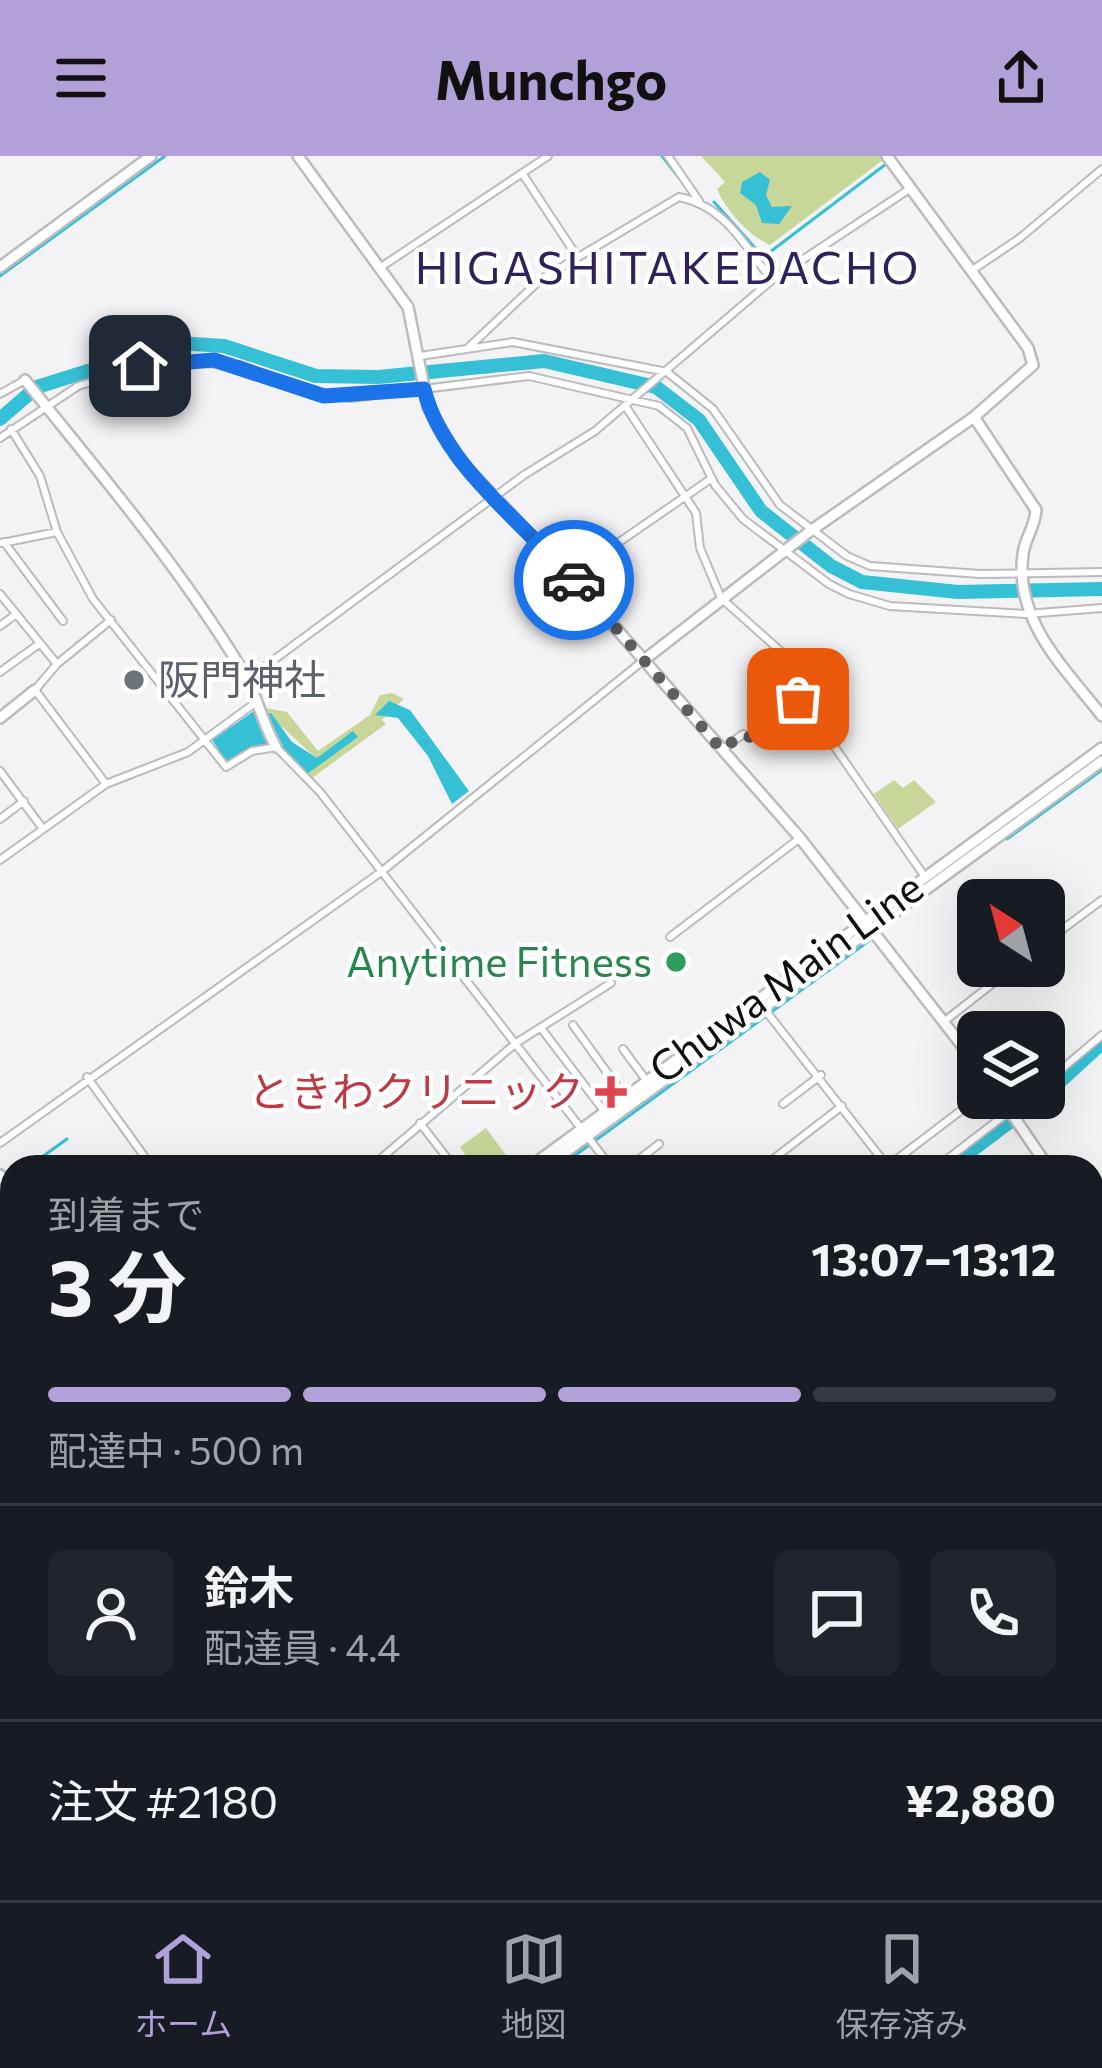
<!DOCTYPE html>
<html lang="ja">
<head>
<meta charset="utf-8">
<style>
  :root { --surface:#171b24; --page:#20242c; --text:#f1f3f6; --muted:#9ea1a6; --line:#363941; --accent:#b2a1d9 }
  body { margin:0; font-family:Commissioner,"Noto Sans JP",sans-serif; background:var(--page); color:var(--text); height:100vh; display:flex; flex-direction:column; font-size:45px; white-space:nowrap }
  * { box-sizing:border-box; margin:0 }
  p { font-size:39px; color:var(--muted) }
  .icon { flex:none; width:66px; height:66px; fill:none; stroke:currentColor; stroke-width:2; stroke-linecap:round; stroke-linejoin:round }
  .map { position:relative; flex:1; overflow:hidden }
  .drawer { position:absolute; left:0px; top:999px; width:1104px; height:747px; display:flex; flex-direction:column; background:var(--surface); border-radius:36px 36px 0 0; box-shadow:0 12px 48px #0002 }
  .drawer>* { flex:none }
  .needle { width:78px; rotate:324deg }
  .buttons { position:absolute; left:957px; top:723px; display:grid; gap:24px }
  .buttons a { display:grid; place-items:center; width:108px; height:108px; border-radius:18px; background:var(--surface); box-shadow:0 12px 48px #0002; font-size:60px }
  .pin { position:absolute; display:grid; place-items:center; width:102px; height:102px; color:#fff; margin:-51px; border-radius:24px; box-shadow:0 6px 18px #0006 }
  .courier { position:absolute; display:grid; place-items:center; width:120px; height:120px; margin:-60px; border:9px solid #1a73e8; border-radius:50%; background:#fff; color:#222; box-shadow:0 3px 15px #0007 }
  .summary em { font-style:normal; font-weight:700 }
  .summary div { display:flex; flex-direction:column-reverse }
  .summary { display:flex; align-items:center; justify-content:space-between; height:204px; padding:0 48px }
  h1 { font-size:78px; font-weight:700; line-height:90px }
  .bar { display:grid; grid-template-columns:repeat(4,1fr); gap:18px 12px; align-content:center; height:144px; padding:0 48px }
  .bar i { height:15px; border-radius:9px; background:var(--line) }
  .bar .active { background:var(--accent) }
  .bar p { grid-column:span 4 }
  .line { display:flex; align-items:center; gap:30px; padding:0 48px; border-top:3px solid var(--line) }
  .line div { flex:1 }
  .round { display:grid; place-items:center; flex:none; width:126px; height:126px; border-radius:18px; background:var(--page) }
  header { display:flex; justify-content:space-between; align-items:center; height:156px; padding:0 48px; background:var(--accent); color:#111; font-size:54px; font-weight:700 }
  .tabs { display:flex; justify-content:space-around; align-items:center; height:168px; border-top:3px solid var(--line); background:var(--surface); font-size:33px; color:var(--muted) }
  .tabs a { display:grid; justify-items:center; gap:6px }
  .tabs .active { color:var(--accent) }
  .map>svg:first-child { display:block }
</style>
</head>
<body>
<header><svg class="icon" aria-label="menu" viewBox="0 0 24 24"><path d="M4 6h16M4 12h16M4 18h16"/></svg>Munchgo<svg class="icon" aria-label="share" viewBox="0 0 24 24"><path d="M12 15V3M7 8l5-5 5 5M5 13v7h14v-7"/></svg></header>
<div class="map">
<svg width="1102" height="1744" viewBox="0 0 1102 1744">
  <rect width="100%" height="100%" fill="#f3f3f6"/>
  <!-- green -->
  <path fill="#c8d799" d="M701,0H881L883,4L770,89C749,80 725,53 717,33L725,26Z
    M392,537L404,543L382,564L386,568L312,622L307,618L316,602L260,551L287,556L318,595L370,559L380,539Z
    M894,624L903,632L914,624L936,646L898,673L874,638Z
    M486,972L508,1002L496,1011H474L460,991Z
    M539,1734H662L677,1744H529Z"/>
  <!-- water -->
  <path fill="#35c0d6" d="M760,16L770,24L766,39L772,51L792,50L779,68L762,67L756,49L740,37L742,26Z
    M389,545L410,554L469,635L452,648L428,600L398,562L375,559Z
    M254,555L269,588L227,606L212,584Z
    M271,557L292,586L317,602L353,575L358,581L307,618L277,587L263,559Z"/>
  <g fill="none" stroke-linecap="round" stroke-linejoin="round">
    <!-- stream -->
    <path stroke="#35c0d6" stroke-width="3" d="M662,0L680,23
      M714,46L756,93L770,96L886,8
      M0,120L165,0
      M1007,683L1102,614
      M38,1011L42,1001L67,983
      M559,1011L870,784
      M0,1136L12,1127
      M1092,1335L1102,1327
      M1098,1482L1102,1479
      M1094,1622L1102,1616"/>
    <!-- river -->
    <path stroke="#35c0d6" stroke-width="14" d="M0,263L37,231L177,187L224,190L316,220L378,221L544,205L656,231L699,264L761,355L831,410L862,426L958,436L1102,433
      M1044,940L1102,887
      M950,1011L1041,942
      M0,1560L12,1551
      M799,1734L811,1744
      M167,1744L180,1734"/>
    <!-- street casing -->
    <g stroke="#bbbbbd" stroke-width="10">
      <path id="street" d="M668,0L699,45
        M522,17L576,99
        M381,111L548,0
        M971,115L1020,82L1102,13
        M468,192L540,124L679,41C725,50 744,89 772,124
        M420,200L513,186L667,216L713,253L780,349L847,400L870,410L980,418L1102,416
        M0,238L25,224
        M626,251L696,357L700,392L721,442L814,525L749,581L743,578L723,593
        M11,273L40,320L57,376L93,443L226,611L252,595L276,591L320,636L611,1011
        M0,282L78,230L161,205L241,209L312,239L351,242L529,220L659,250L687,272L715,329L743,363L829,428L849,438L890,450L1026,458L1102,452
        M4,386L63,465
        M2,387L57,376
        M570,420L712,322
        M0,438L57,508
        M0,470L15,459
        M0,516L39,488
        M248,523L524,319L595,275L772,124L911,32
        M800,541L925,721
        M0,615L43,673
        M106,628L35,534L57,508L111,464
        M0,663L24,645
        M0,704L106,628L188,596L255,547
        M670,781L800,682
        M1044,787L1102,744
        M762,850L888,1011
        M946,864L1015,810
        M573,869L624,940
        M541,872L604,955
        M623,893L646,924
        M87,921L152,1011
        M1044,928L1102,879
        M783,948L821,919
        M420,967L454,1011
        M0,987L381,716L644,504
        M888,1010L959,956
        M371,1011L516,887L611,827
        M629,1011L659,988
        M763,1011L842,950
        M937,1011L1027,942
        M0,1130L12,1121
        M1092,1195L1102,1188
        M1092,1278L1102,1292
        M0,1294L12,1310
        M1092,1363L1102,1356
        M1092,1414L1102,1407
        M1092,1463L1102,1456
        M1092,1489L1102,1485
        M1097,1530L1102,1527
        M0,1546L12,1537
        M1092,1548L1102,1562
        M1092,1617L1102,1610
        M1092,1625L1102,1638
        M244,1734L251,1744
        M383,1734L387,1744
        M676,1734L692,1744
        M725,1734L741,1744
        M817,1734L828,1744
        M890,1734L898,1744
        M945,1734L952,1744
        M1014,1734L1021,1744
        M1031,1734L1038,1744
        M144,1744L157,1734
        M410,1744L473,1734
        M748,1744L757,1734
        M915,1744L932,1734"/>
    </g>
    <!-- secondary casing -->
    <g stroke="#bbbbbd" stroke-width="14">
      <path id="secondary" d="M298,0L408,151L428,251L460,305L570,420L800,682L978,910
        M0,111L151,0
        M25,224C101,319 179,410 242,514C257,538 262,567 276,591
        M974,261L1036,354C1035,371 1025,382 1023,398C1014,465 1064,511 1102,560
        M644,504L809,376L974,261L1033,209L1028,192L887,0
        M0,562L35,534
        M1001,942L1048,1011
        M530,1011L1102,592
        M545,1011L1102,605
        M0,1019L12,1034
        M1092,1074L1102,1089
        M0,1421L12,1412
        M0,1432L12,1423"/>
    </g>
    <!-- street -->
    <use href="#street" stroke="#fff" stroke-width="6"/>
    <!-- secondary -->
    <use href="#secondary" stroke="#fff" stroke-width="9"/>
  </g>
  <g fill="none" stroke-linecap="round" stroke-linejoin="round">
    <!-- done -->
    <path stroke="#5e5e60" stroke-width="12" stroke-dasharray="0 21.6" d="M574,424L722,594L742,578L749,581L798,543"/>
    <!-- route -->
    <path stroke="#1a73e8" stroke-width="15" d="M140,210L214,204L324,240L424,233C442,308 524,368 574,424"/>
  </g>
  <!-- markers -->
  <circle fill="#6b7280" stroke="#fff" stroke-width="4.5" cx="134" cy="524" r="12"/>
  <circle fill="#2e9e5b" stroke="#fff" stroke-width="4.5" cx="676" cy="806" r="12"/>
  <path fill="#e0444e" stroke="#fff" stroke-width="4.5" d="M605 918h12v12h12v12h-12v12h-12v-12h-12v-12h12z"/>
  <g text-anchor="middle" stroke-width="9" stroke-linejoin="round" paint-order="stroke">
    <!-- worship labels -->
    <g font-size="42" fill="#5b616d" stroke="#fff" text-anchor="start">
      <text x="158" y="539">阪門神社</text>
    </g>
    <!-- leisure labels -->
    <g font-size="42" fill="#27864d" stroke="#fff" text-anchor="end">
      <text x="652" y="821">Anytime Fitness</text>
    </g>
    <!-- street labels -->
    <g font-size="42" fill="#0e0e0f" stroke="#fff">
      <text transform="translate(786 822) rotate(-36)" y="15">Chuwa Main Line</text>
    </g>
    <!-- health labels -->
    <g font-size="42" fill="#be3a42" stroke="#fff" text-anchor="end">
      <text x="584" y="951">ときわクリニック</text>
    </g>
    <!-- neighbourhood labels -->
    <g font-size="45" letter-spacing="3" fill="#32205a" stroke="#fff">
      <text x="668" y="128">HIGASHITAKEDACHO</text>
    </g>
  </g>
</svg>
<div class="buttons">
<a><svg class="needle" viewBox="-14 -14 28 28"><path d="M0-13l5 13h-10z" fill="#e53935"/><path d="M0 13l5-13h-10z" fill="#9ea1a6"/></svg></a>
<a><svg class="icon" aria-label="layers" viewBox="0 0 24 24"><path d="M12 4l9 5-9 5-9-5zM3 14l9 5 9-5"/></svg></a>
</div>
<div class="pin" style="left:798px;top:543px;background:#ea580c"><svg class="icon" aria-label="bag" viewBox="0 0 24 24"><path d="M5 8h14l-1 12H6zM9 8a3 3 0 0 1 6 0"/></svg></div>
<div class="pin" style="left:140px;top:210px;background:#1f2937"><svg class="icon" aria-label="home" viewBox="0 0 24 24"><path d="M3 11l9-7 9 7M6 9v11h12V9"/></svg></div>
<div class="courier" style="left:574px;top:424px"><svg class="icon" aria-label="car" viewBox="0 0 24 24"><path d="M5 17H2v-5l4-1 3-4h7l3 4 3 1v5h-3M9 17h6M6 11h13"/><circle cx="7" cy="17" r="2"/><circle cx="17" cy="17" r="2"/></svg></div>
<section class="drawer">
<div class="summary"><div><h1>3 分</h1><p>到着まで</p></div><em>13:07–13:12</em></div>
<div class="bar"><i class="active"></i><i class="active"></i><i class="active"></i><i></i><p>配達中 · 500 m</p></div>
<div class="line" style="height:216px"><a class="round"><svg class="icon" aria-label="person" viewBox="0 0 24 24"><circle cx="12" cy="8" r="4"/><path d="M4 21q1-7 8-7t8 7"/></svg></a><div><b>鈴木</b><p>配達員 · 4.4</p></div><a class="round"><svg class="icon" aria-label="chat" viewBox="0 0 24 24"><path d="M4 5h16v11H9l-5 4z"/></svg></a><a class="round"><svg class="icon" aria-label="phone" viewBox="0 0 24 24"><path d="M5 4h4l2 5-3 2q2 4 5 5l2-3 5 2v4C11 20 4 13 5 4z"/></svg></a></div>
<div class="line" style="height:156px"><div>注文 #2180</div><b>¥2,880</b></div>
</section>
</div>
<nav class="tabs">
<a class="active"><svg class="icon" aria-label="home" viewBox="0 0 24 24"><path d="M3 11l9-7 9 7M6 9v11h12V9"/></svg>ホーム</a>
<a><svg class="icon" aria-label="map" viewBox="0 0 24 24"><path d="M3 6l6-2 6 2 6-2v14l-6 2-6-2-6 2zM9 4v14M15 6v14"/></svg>地図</a>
<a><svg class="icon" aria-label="saved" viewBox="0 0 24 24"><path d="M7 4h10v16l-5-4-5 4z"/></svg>保存済み</a>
</nav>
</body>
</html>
